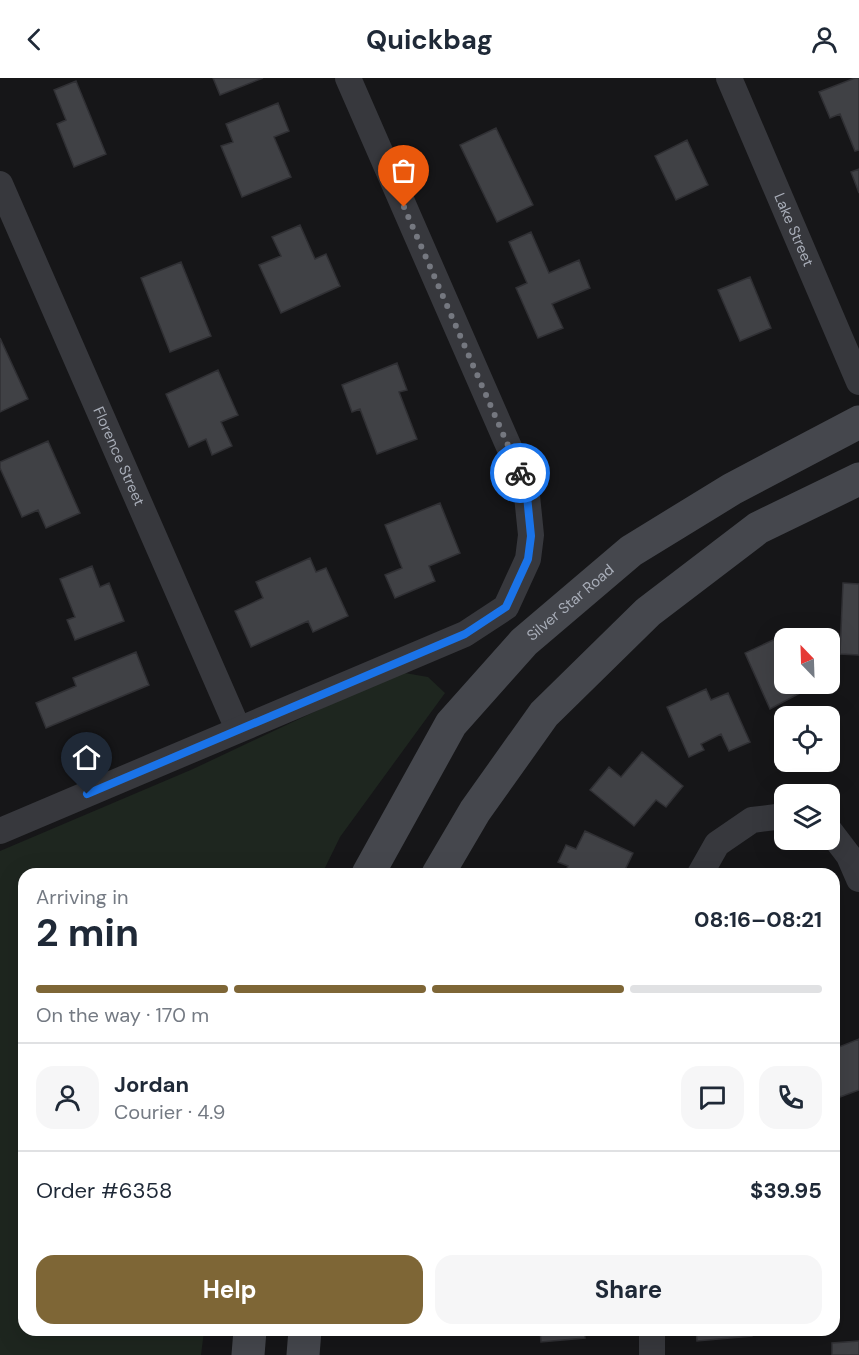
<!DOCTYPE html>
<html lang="en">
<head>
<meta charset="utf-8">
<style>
  :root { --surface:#fff; --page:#f6f6f7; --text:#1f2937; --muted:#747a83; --line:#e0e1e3; --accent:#7e6636 }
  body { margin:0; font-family:"DM Sans",sans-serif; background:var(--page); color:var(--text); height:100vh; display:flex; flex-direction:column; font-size:22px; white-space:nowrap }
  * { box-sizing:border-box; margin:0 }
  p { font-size:20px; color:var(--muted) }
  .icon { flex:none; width:33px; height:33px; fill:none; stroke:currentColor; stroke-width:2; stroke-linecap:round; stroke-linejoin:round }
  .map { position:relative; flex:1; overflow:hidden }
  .panel { position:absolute; left:18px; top:790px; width:822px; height:468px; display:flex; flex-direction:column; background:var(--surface); border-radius:18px; box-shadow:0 6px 24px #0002 }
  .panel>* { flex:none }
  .needle { width:39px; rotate:337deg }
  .tools { position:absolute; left:774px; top:550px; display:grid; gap:12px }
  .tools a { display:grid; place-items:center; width:66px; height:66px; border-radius:12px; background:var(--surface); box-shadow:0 6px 24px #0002; font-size:30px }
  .pin { position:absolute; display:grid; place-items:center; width:51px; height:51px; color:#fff; margin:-62px -26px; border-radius:50% 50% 50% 0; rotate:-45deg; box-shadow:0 0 6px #0007 }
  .pin .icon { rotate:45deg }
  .courier { position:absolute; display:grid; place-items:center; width:60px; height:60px; margin:-30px; border:4px solid #1a73e8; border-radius:50%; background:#fff; color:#222; box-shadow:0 2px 8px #0007 }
  .headline em { font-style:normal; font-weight:700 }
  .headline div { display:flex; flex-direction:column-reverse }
  .headline { display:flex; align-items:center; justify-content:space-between; height:102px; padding:0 18px }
  h1 { font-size:39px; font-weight:700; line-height:45px }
  .bar { display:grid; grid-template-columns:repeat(4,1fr); gap:9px 6px; align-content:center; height:72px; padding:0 18px }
  .bar i { height:8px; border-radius:4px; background:var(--line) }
  .bar .on { background:var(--accent) }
  .bar p { grid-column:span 4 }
  .line { display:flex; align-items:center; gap:15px; padding:0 18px; border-top:2px solid var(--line) }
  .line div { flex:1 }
  .round { display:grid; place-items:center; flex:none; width:63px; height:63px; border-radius:18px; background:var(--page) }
  .cta { display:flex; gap:12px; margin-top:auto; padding:12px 18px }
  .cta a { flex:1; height:69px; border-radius:18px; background:var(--accent); color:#fff; font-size:24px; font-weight:700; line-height:69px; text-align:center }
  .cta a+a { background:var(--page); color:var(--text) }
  header { display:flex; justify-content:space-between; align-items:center; height:78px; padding:0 18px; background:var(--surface); font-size:27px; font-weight:700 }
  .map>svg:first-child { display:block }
</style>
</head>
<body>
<header><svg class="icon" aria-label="back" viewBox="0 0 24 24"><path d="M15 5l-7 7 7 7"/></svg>Quickbag<svg class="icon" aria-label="person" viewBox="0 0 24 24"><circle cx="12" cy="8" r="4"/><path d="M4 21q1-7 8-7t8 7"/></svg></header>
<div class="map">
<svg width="859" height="1277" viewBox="0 0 859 1277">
  <rect width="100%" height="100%" fill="#161618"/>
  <!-- green -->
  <path fill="#1e261f" d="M399,594L428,599L445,615L340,759L322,796H24V1252L204,1253L201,1277H0V773L193,691Z"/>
  <!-- building -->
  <path fill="#404145" stroke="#303034" stroke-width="1.5" d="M213,0H263L220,17Z
    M855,0H859V72L855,73L840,36L830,40L819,14Z
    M76,3L106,76L74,89L57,46L66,42L54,12Z
    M278,25L289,53L274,59L291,99L242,119L221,68L233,64L226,46Z
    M496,50L533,127L497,144L460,67Z
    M687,62L708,107L676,122L655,78Z
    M859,91V115L851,94Z
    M300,147L315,181L326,176L340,208L281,235L259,187L281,178L272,159Z
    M531,154L549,195L579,182L590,210L552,226L563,250L538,260L516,210L527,205L509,164Z
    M181,184L211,258L170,274L141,200Z
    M750,199L771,250L740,263L718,212Z
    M0,260L28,321L0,334Z
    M397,285L407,312L399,314L417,361L377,376L360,331L352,334L342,307Z
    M218,292L238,337L221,344L232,368L212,377L206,361L189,369L166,316Z
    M48,363L80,435L46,450L38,432L22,439L0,390V384Z
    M440,425L460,475L429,488L435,503L395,520L385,497L402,490L385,447Z
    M310,480L316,494L326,490L348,538L313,554L308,543L251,569L235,533L263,520L256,504Z
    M92,488L100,509L109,505L124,543L75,562L67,542L75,539L60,501Z
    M843,505L859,506V577L840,576Z
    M782,558L784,606H817L770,631L745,575Z
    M136,574L149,607L46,650L36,625L76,608L73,600Z
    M706,611L711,622L728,615L750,664L729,673L721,656L701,666L704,672L689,679L667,629Z
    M642,674L683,708L666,729L656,722L634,748L590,712L609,689L621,699Z
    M585,753L633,775L623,796L604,791L601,796H564L568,788L558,784L566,767L576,771Z
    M859,961V1012L840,1019L834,1004V971Z
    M540,1252H584L585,1260L541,1264Z
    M696,1252H752V1258L697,1263Z
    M859,1263V1277H832V1265Z"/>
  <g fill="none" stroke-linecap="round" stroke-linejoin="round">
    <!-- minor -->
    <g stroke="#37383d" stroke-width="26">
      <path id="s1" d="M729,0L859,304"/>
      <path id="s2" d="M0,106L238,651"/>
      <path d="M0,753L465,556L506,529L528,481L531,457L526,408L348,0"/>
      <path d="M830,753L849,778L859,801"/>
      <path d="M700,796L717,766L752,742L784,738"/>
      <path d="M652,1252V1277"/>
    </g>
    <!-- secondary -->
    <g stroke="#45474d" stroke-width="33">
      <path id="s3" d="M368,796L451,646L524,564L631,473L732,411L859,344"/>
      <path d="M438,796L475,733L544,636L648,534L758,450L859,401"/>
      <path d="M248,1277L250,1252"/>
      <path d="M303,1277L305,1252"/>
    </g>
  </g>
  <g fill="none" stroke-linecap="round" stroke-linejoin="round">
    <!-- done -->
    <path stroke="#757880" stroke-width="6" stroke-dasharray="0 10.8" d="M404,129L520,395"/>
    <!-- route -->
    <path stroke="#1a73e8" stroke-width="8" d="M87,716L465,556L506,529L528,481L531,458L526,408L520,395"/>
  </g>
  <g text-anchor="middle" stroke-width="6" stroke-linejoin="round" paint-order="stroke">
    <!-- street labels -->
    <g font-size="15" fill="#a8adb8" stroke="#111113">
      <text dy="5" stroke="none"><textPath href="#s1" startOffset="165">Lake Street</textPath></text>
      <text dy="5" stroke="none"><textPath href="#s2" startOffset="297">Florence Street</textPath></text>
      <text dy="5" stroke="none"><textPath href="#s3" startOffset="342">Silver Star Road</textPath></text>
    </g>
  </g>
</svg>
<div class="tools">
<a><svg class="needle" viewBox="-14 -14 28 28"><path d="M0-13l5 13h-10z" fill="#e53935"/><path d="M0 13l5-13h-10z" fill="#747a83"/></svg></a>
<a><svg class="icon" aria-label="locate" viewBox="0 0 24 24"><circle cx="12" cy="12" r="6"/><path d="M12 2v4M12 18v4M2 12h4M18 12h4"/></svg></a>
<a><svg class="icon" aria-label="layers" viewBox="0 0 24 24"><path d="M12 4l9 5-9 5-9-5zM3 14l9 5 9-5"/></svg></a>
</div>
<div class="pin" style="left:404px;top:129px;background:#ea580c"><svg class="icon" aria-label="bag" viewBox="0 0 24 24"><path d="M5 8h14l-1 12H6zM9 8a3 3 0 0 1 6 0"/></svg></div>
<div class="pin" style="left:87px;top:716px;background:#1f2937"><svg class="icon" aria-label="home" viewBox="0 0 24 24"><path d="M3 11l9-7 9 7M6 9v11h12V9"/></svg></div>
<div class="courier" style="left:520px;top:395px"><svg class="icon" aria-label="bike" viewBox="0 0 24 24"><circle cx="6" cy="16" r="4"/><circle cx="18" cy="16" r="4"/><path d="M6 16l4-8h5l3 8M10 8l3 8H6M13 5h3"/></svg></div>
<section class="panel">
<div class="headline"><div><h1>2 min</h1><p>Arriving in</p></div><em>08:16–08:21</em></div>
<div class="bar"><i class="on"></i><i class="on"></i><i class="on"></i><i></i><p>On the way · 170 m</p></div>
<div class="line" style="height:108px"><a class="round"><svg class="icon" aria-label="person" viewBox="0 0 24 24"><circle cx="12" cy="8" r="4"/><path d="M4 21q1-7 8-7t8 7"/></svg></a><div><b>Jordan</b><p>Courier · 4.9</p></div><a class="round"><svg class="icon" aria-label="chat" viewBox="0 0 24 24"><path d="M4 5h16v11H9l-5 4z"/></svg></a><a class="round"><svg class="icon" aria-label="phone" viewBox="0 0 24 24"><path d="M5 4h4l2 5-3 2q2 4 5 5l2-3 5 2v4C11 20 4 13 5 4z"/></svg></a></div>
<div class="line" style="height:78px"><div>Order #6358</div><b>$39.95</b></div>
<div class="cta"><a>Help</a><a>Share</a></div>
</section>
</div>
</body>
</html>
